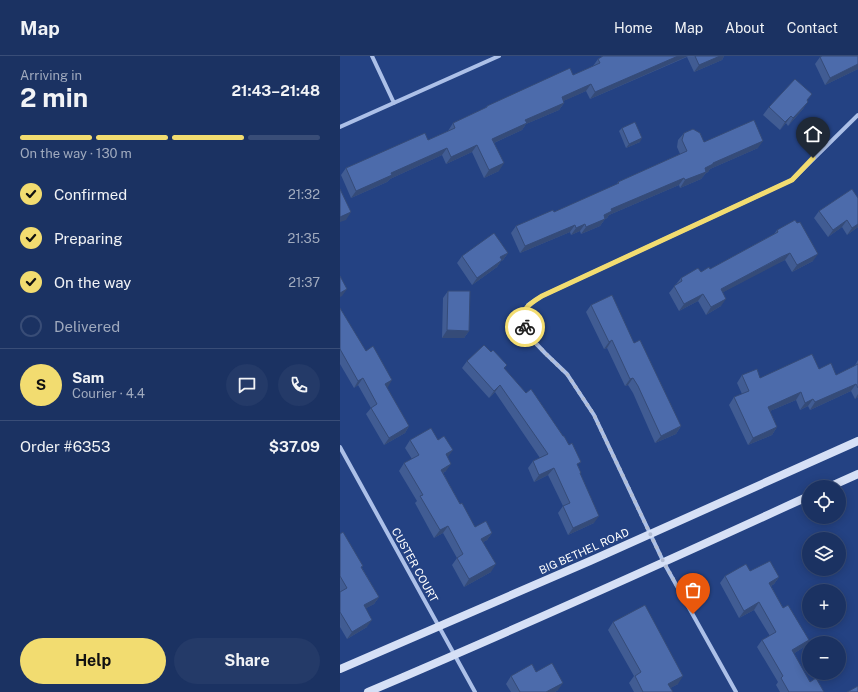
<!DOCTYPE html>
<html lang="en">
<head>
<meta charset="utf-8">
<style>
  :root { --surface:#1b3262; --page:#243a68; --text:#f1f3f6; --muted:#a0aabe; --line:#394d77; --accent:#f2dc70 }
  body { margin:0; font-family:"Public Sans",sans-serif; background:var(--page); color:var(--text); height:100vh; display:flex; flex-direction:column; font-size:15px; white-space:nowrap }
  * { box-sizing:border-box; margin:0 }
  p { font-size:13px; color:var(--muted) }
  .icon { flex:none; width:22px; height:22px; fill:none; stroke:currentColor; stroke-width:2; stroke-linecap:round; stroke-linejoin:round }
  .map { position:relative; flex:1; overflow:hidden }
  .details { display:flex; flex-direction:column; background:var(--surface); width:340px }
  .details>* { flex:none }
  .fabs { position:absolute; left:462px; top:424px; display:grid; gap:8px }
  .fabs a { display:grid; place-items:center; width:44px; height:44px; border-radius:50%; background:var(--surface); box-shadow:0 2px 10px #0003,0 0 0 1px var(--line); font-size:20px }
  .pin { position:absolute; display:grid; place-items:center; width:34px; height:34px; color:#fff; margin:-41px -17px; border-radius:50% 50% 50% 0; rotate:-45deg; box-shadow:0 0 4px #0007 }
  .pin .icon { rotate:45deg }
  .courier { position:absolute; display:grid; place-items:center; width:40px; height:40px; margin:-20px; border:3px solid #f2dc70; border-radius:50%; background:#fff; color:#222; box-shadow:0 1px 5px #0007 }
  .overview em { font-style:normal; font-weight:700 }
  .overview div { display:flex; flex-direction:column-reverse }
  .overview { display:flex; align-items:center; justify-content:space-between; height:68px; padding:0 20px }
  h1 { font-size:26px; font-weight:700; line-height:30px }
  .bar { display:grid; grid-template-columns:repeat(4,1fr); gap:6px 4px; align-content:center; height:48px; padding:0 20px }
  .bar i { height:5px; border-radius:3px; background:var(--line) }
  .bar .active { background:var(--accent) }
  .bar p { grid-column:span 4 }
  .line { display:flex; align-items:center; gap:10px; padding:0 20px; border-top:1px solid var(--line) }
  .line div { flex:1 }
  .round { display:grid; place-items:center; flex:none; width:42px; height:42px; border-radius:21px; background:var(--page) }
  ol { padding:0 20px; list-style:none }
  li { display:flex; align-items:center; gap:12px; height:44px }
  li p { margin-inline-start:auto }
  li .icon { padding:4px; border-radius:50%; background:var(--accent); color:#111; stroke-width:4 }
  li:last-child { color:var(--muted) }
  li i { width:22px; height:22px; border:2px solid var(--line); border-radius:50% }
  .button { display:flex; gap:8px; margin-top:auto; padding:8px 20px }
  .button a { flex:1; height:46px; border-radius:24px; background:var(--accent); color:#111; font-size:16px; font-weight:700; line-height:46px; text-align:center }
  .button a+a { background:var(--page); color:var(--text) }
  header { display:flex; align-items:center; gap:24px; box-sizing:border-box; height:56px; padding:0 20px; background:var(--surface); border-bottom:1px solid var(--line) }
  header strong { font-size:19px }
  nav { display:flex; gap:22px; margin-inline-start:auto; font-size:14px }
  main { display:flex; flex:1; min-height:0 }
  .map>svg:first-child { display:block }
</style>
</head>
<body>
<header>
<strong>Map</strong>
<nav><a>Home</a><a>Map</a><a>About</a><a>Contact</a></nav>
</header>
<main>
<section class="details">
<div class="overview"><div><h1>2 min</h1><p>Arriving in</p></div><em>21:43–21:48</em></div>
<div class="bar"><i class="active"></i><i class="active"></i><i class="active"></i><i></i><p>On the way · 130 m</p></div>
<ol>
<li><svg class="icon" aria-label="check" viewBox="0 0 24 24"><path d="M5 12l5 5 9-10"/></svg>Confirmed<p>21:32</p></li>
<li><svg class="icon" aria-label="check" viewBox="0 0 24 24"><path d="M5 12l5 5 9-10"/></svg>Preparing<p>21:35</p></li>
<li><svg class="icon" aria-label="check" viewBox="0 0 24 24"><path d="M5 12l5 5 9-10"/></svg>On the way<p>21:37</p></li>
<li><i></i>Delivered</li>
</ol>
<div class="line" style="height:72px"><b class="round" style="background:var(--accent);color:#111">S</b><div><b>Sam</b><p>Courier · 4.4</p></div><a class="round"><svg class="icon" aria-label="chat" viewBox="0 0 24 24"><path d="M4 5h16v11H9l-5 4z"/></svg></a><a class="round"><svg class="icon" aria-label="phone" viewBox="0 0 24 24"><path d="M5 4h4l2 5-3 2q2 4 5 5l2-3 5 2v4C11 20 4 13 5 4z"/></svg></a></div>
<div class="line" style="height:52px"><div>Order #6353</div><b>$37.09</b></div>
<div class="button"><a>Help</a><a>Share</a></div>
</section>
<div class="map">
<svg width="518" height="636" viewBox="0 0 518 636">
  <rect width="100%" height="100%" fill="#244283"/>
  <g fill="none" stroke-linecap="round" stroke-linejoin="round">
    <!-- minor -->
    <path stroke="#acc0e8" stroke-width="4" d="M32,0L54,47
      M0,71L159,0
      M0,391L135,636
      M396,636L324,507L254,359L227,318L205,297L187,278L182,263L188,249L202,240L452,124L518,59"/>
    <!-- secondary -->
    <path stroke="#d6e0f6" stroke-width="8" d="M489,431L518,418
      M0,613L250,505L518,385
      M28,636C176,573 323,507 469,440"/>
  </g>
  <!-- wall -->
  <path fill="#415c93" d="M263,0H384L382,4L354,16L347,1L250,43L246,35L223,45L224,47L219,54L186,68L182,74L154,87L159,115L144,122L132,96L106,108L102,99L50,123L47,126L11,142L1,119L6,112L88,84L108,75L113,67L145,52L147,50L233,19L253,10L258,3Z
    M518,0V13L485,29L475,8L480,1Z
    M467,45L463,53L448,70L446,67L440,74L423,59L429,51Z
    M282,72L300,86L286,92L279,75Z
    M344,77L364,86L418,92L370,113L368,116L366,117L361,123L340,132L339,129L269,159L267,162L265,163L260,170L241,178L240,175L231,179L230,176L180,197L171,177L176,170L214,156L276,129L278,126L340,98L337,91L338,84Z
    M512,133L518,171L507,179L502,171L488,181L474,162L479,155Z
    M437,174L473,205L452,216L445,204L436,208L383,236L381,250L366,259L358,245L339,255L329,237L341,222L370,213L434,178Z
    M168,197L163,204L161,205L157,211L132,229L117,207L122,200Z
    M108,235L129,275L124,282H102L103,242Z
    M251,249L294,287L341,370L336,378L315,387L293,337L288,329L285,330L267,292L264,293L246,256Z
    M0,252L69,370L65,377L44,389L26,358L31,352L18,329L14,332L0,308Z
    M151,296L167,309L164,313L238,410L241,417L240,418L254,467L228,479L218,457L223,450L208,419L194,426L188,412L193,405L200,402L155,336L149,342L122,312L127,305Z
    M518,304V341L515,343L511,335L470,354L468,350L460,354L456,344L430,355L437,371L432,379L408,389L389,349L394,341L402,338L397,327L402,319L420,322L479,313L496,319L514,311Z
    M70,384L107,402L106,415L103,417L120,448L135,471L152,477L147,484L143,486L151,516L124,531L112,509L117,502L103,477L94,482L75,447L77,445L59,415L64,407L72,403L65,392Z
    M0,478L22,512L39,541L34,548L26,552L27,571L7,583L0,571Z
    M410,515L439,521L434,528L431,530L443,552L469,584L464,591L453,598L470,626L484,636H440L436,629L438,626L417,591L422,584L430,580L414,554L399,562L380,527L385,520Z
    M273,566L338,628L330,632L333,636H294L289,627L294,620L268,574Z
    M196,616L218,634L215,636H171L166,628L171,620Z"/>
  <!-- shaded-wall -->
  <path fill="#354b78" d="M338,0H348L250,43L255,36Z
    M380,0H384L382,4L354,16L359,9Z
    M518,8V13L485,29L490,22Z
    M251,28L246,35L217,48L222,41Z
    M468,46L463,53L448,70L453,62Z
    M224,47L219,54L186,68L182,74L147,90L152,83L185,64Z
    M451,60L446,67L440,74L445,66Z
    M302,82L300,86L286,92L289,88Z
    M423,85L418,92L370,113L368,116L366,117L361,123L340,132L345,124L373,107Z
    M137,89L132,96L106,108L111,101Z
    M107,92L102,99L50,123L47,126L11,142L16,135L51,117Z
    M164,107L159,115L144,122L149,114Z
    M344,122L339,129L269,159L267,162L265,163L260,170L241,178L246,171L271,153Z
    M11,156L6,164L0,166V161Z
    M507,164L502,171L488,181L493,174Z
    M245,168L240,175L231,179L236,172Z
    M518,168V171L507,179L512,172Z
    M235,169L230,176L180,197L185,190Z
    M168,197L163,204L161,205L157,211L132,229L137,222L160,201Z
    M450,197L445,204L376,240L381,233Z
    M478,198L473,205L452,216L457,209Z
    M7,233L2,240L0,241V237Z
    M363,238L358,245L339,255L344,248Z
    M386,243L381,250L366,259L371,251Z
    M107,274L129,275L124,282H102Z
    M272,284L267,292L264,293L269,286Z
    M23,322L18,329L14,332L18,325Z
    M293,322L288,329L285,330L290,323Z
    M52,324L48,331L40,335L45,328Z
    M516,328L511,335L470,354L475,346Z
    M160,329L155,336L149,342L154,335Z
    M461,336L456,344L423,358L428,351Z
    M518,338V341L515,343Z
    M473,343L468,350L460,354L465,347Z
    M69,370L65,377L44,389L49,382Z
    M341,370L336,378L315,387L321,380Z
    M437,371L432,379L408,389L413,382Z
    M113,394L108,401L106,398Z
    M111,408L106,415L96,421L101,414Z
    M214,412L208,419L194,426L199,419Z
    M259,460L254,467L228,479L233,472Z
    M108,470L103,477L94,482L100,474Z
    M152,477L147,484L136,490L141,483Z
    M156,508L151,516L124,531L129,523Z
    M439,521L434,528L424,534L429,527Z
    M39,541L34,548L19,556L24,549Z
    M419,546L414,554L399,562L404,555Z
    M32,564L27,571L7,583L12,576Z
    M469,584L464,591L447,602L452,594Z
    M343,620L338,628L323,636L328,628Z
    M223,627L218,634L215,636H206Z"/>
  <!-- building -->
  <path fill="#4c6bab" stroke="#354b78" d="M263,0H338L255,36L251,28L222,41L224,47L185,64L187,67L152,83L164,107L149,114L137,89L111,101L107,92L51,117L52,119L16,135L6,112L85,77L88,84L115,72L113,67L147,51V50L230,12L233,19L260,7L258,3Z
    M355,0H380L359,9Z
    M482,0H518V8L490,22L480,1Z
    M455,23L472,38L467,44L468,46L453,62L451,60L445,66L429,51Z
    M414,64L423,85L373,107V108L365,112L366,116L345,124L344,122L271,153L272,155L264,159L265,163L246,171L245,168L236,172L235,169L185,190L176,170L213,154L214,156L279,127L278,126L347,95L342,84L344,77L353,73L360,77L364,86Z
    M295,66L302,82L289,88L282,72Z
    M0,133L11,156L0,161Z
    M512,133L518,142V168L512,172L507,164L493,174L479,155Z
    M455,164L457,167L460,166L478,198L457,209L450,197L441,201L381,233L386,243L371,251L363,238L344,248L334,230L342,225L341,222L358,212L361,216L369,211L370,213L438,176L437,174Z
    M154,177L168,197L160,201L162,204L137,222L122,200Z
    M0,220L7,233L0,237Z
    M108,235H130L129,275L107,274Z
    M272,239L294,287L300,284L341,370L321,380L298,330L293,322L290,323L272,284L269,286L251,249Z
    M0,252L26,295L33,290L52,324L45,328L69,370L49,382L31,352L37,348L23,322L18,325L0,293Z
    M144,289L151,296L153,294L167,309L164,312L186,337L191,333L223,380H224L229,389L232,387L241,406L237,408L241,417H240L259,460L233,472L223,450L230,447L214,412L199,419L193,405L208,398L160,329L154,335L127,305Z
    M472,298L479,313L491,307L496,319L518,308V332L516,328L475,346L473,343L465,347L461,336L428,351L437,371L413,382L394,341L409,335L402,319L417,313L420,322Z
    M91,372L98,384L104,380L113,394L106,398L111,408L101,414L120,448L122,447L135,471L146,465L152,477L141,483L156,508L129,523L117,502L123,498L108,470L100,474L80,440L83,439L64,407L79,399L70,384Z
    M3,476L23,510L21,511L39,541L24,549L32,564L12,576L0,556V536L7,532L0,520V478Z
    M430,505L439,521L429,527L443,552L448,549L469,584L452,594L470,626L476,622L484,636H449L441,622L443,620L422,584L436,576L419,546L404,555L385,520L406,508L410,515Z
    M305,549L343,620L328,628L333,636H303L295,620L301,616L273,566Z
    M212,607L223,627L206,636H180L171,620L192,608L196,616Z
    M518,630V636H507Z"/>
  <g fill="none" stroke-linecap="round" stroke-linejoin="round">
    <!-- done -->
    <path stroke="#b2bdd4" stroke-width="4" stroke-dasharray="0 7.2" d="M185,271L187,278L205,297L227,318L254,359L324,507L353,558"/>
    <!-- route -->
    <path stroke="#f2dc70" stroke-width="5" d="M185,271C179,254 189,248 202,240L452,124L473,102"/>
  </g>
  <g text-anchor="middle" stroke-width="4" stroke-linejoin="round" paint-order="stroke">
    <!-- street labels -->
    <g font-size="11" fill="#fff" stroke="#244283">
      <text transform="translate(244 495) rotate(-24)" y="4">BIG BETHEL ROAD</text>
      <text transform="translate(75 509) rotate(61)" y="4">CUSTER COURT</text>
    </g>
  </g>
</svg>
<div class="fabs">
<a><svg class="icon" aria-label="locate" viewBox="0 0 24 24"><circle cx="12" cy="12" r="6"/><path d="M12 2v4M12 18v4M2 12h4M18 12h4"/></svg></a>
<a><svg class="icon" aria-label="layers" viewBox="0 0 24 24"><path d="M12 4l9 5-9 5-9-5zM3 14l9 5 9-5"/></svg></a>
<a>+</a>
<a>−</a>
</div>
<div class="pin" style="left:353px;top:558px;background:#ea580c"><svg class="icon" aria-label="bag" viewBox="0 0 24 24"><path d="M5 8h14l-1 12H6zM9 8a3 3 0 0 1 6 0"/></svg></div>
<div class="pin" style="left:473px;top:102px;background:#1f2937"><svg class="icon" aria-label="home" viewBox="0 0 24 24"><path d="M3 11l9-7 9 7M6 9v11h12V9"/></svg></div>
<div class="courier" style="left:185px;top:271px"><svg class="icon" aria-label="bike" viewBox="0 0 24 24"><circle cx="6" cy="16" r="4"/><circle cx="18" cy="16" r="4"/><path d="M6 16l4-8h5l3 8M10 8l3 8H6M13 5h3"/></svg></div>
</div>
</main>
</body>
</html>
